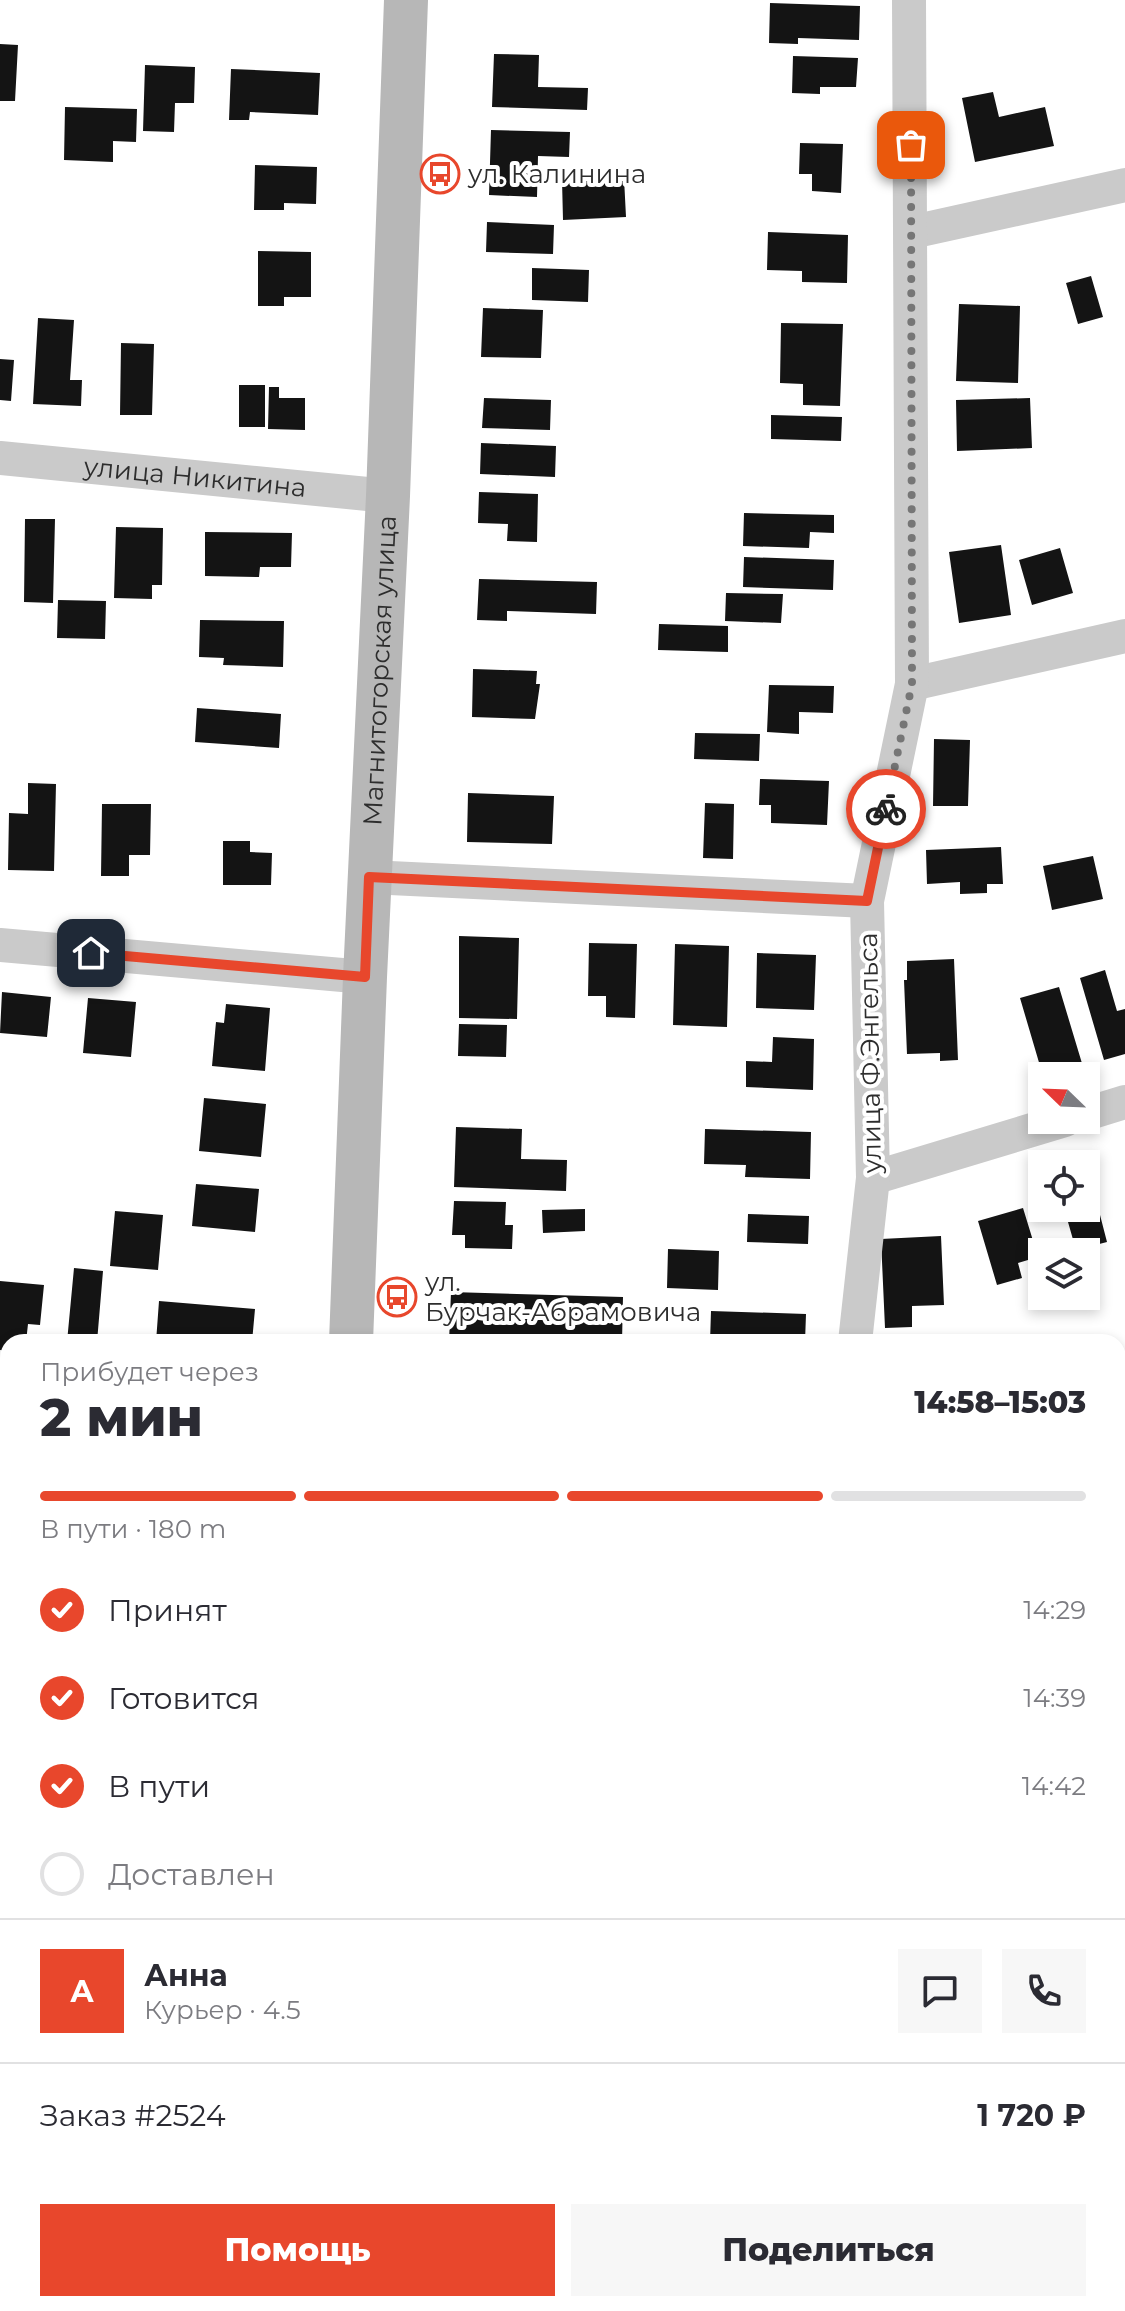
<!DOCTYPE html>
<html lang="ru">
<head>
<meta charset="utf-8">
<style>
  :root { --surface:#fff; --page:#f7f7f7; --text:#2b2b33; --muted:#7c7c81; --line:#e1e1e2; --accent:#e8472c }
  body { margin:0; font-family:Montserrat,sans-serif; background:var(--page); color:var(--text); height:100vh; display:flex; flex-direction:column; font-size:30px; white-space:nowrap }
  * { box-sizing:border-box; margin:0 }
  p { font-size:26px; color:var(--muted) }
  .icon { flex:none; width:44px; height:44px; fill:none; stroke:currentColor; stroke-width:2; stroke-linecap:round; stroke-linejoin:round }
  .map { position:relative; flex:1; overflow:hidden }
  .drawer { position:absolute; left:0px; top:1334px; width:1126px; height:978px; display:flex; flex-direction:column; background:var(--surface); border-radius:24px 24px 0 0; box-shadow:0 4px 12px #0003 }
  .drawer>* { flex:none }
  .needle { width:52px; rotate:293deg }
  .fabs { position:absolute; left:1028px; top:1062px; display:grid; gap:16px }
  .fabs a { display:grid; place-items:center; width:72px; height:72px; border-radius:0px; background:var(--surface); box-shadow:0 4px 12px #0003; font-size:40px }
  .pin { position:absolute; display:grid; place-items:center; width:68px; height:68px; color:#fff; margin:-34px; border-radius:16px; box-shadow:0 4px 12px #0006 }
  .courier { position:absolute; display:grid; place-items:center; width:80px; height:80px; margin:-40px; border:6px solid #e8472c; border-radius:50%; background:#fff; color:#222; box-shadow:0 2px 10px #0007 }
  .head em { font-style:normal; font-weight:800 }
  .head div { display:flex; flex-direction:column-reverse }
  .head { display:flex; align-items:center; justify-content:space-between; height:136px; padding:0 40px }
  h1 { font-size:52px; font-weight:800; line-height:60px }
  .bar { display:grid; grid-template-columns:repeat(4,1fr); gap:12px 8px; align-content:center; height:96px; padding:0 40px }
  .bar i { height:10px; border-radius:6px; background:var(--line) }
  .bar .on { background:var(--accent) }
  .bar p { grid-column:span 4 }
  .line { display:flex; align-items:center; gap:20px; padding:0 40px; border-top:2px solid var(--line) }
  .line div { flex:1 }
  .round { display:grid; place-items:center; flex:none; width:84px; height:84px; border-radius:0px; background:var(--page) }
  ol { padding:0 40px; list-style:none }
  li { display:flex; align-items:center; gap:24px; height:88px }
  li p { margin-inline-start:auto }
  li .icon { padding:8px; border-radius:50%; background:var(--accent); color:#fff; stroke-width:4 }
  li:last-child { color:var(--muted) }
  li i { width:44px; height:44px; border:4px solid var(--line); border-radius:50% }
  .action { display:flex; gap:16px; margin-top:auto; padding:16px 40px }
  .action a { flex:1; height:92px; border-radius:0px; background:var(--accent); color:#fff; font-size:32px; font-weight:800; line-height:92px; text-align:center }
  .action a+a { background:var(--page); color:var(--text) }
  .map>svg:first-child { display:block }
</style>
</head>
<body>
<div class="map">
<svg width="1125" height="2311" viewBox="0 0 1125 2311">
  <rect width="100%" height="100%" fill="#fff"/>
  <!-- building -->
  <path fill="#141414" d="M770,3L860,6L859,40L798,38V44L769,43Z
    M0,44L18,45L15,101H0Z
    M494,54L539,55L538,87L588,88L587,110L492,107Z
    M793,56L858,58L856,87H820V94L792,93Z
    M145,65L195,67L194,103H175L174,132L143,131Z
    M231,69L320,73L318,115L250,112L249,120H229Z
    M993,92L999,117L1045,107L1054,146L975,162L962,98Z
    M65,107L137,109L136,142L113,141V162L64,160Z
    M491,130L570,132L569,157L538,156L537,197L489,195Z
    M800,143L843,144L841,193L812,191V174H799Z
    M255,165L317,167L316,204L284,203V210H254Z
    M624,178L626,217L563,220L562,180Z
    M487,222L554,225L553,254L486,252Z
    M768,232L848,235L847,283L802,282V271L767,270Z
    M258,251L311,252V297H284V306H258Z
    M532,268L589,270L588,302L532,300Z
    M1091,276L1103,317L1078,324L1066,283Z
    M959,304L1020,306L1018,383L956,381Z
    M483,308L543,310L541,358L481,357Z
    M38,318L74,320L70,380H82L81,406L33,404Z
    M781,323L843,324L840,406L803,405V384L780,383Z
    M121,343L154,344L152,415H120Z
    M0,359L14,360L11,401L0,400Z
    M239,385H265V427H239Z
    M269,387H279V398H305V430L268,429Z
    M484,398L551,400L550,430L482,428Z
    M1030,398L1032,448L957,451L956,400Z
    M771,415L842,417L841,441L771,439Z
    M481,443L556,446L555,477L480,474Z
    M479,492L538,494L537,542L507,541L508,524L478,523Z
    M744,513L834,515V533L810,532L809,548L743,546Z
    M25,519H55L53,603L24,602Z
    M116,527L163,528L162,585H152V599L114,598Z
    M205,532L292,533L291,567H260L259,577L205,576Z
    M1001,545L1011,615L959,623L949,552Z
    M1060,548L1073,593L1032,605L1019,560Z
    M744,557L834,560L833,590L743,587Z
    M479,579L597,582L596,614L507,611V621L477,620Z
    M726,593L783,594L781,623L725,621Z
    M58,600L106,601L105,639L57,638Z
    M200,620L284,621L283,667L223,665L224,658L199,657Z
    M659,624L728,626V652L658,650Z
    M473,669L537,671L536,684H540L535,719L472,717Z
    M769,685L834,686L833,713L799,712V734L767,732Z
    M197,708L281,714L279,748L195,742Z
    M695,733L760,734L759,761L694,759Z
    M934,739L970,740L968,806H933Z
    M760,779L829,781L827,825L771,823V805H759Z
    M28,783L56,784L54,871L8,870L9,813L28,814Z
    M468,793L554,796L552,844L467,842Z
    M705,803L734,804L733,859L703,858Z
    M102,804H151L150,855H129V876H101Z
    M223,841H250V852L272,853L271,885H223Z
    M1001,847L1003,884H987V893L960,894V882L927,884L926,850Z
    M1093,856L1103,899L1052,910L1043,866Z
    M459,936L519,938L517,1019L459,1018Z
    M589,943L637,944L635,1018L606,1017V996H588Z
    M675,944L729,946L727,1027L673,1025Z
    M757,953L816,955L814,1010L756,1008Z
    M954,959L958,1060L940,1061V1053L907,1054L904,980H907V961Z
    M1105,970L1117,1011L1125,1009V1054L1104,1060L1080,978Z
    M1059,987L1084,1070L1063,1076H1043L1020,998Z
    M2,992L51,997L47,1037L0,1033Z
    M88,998L136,1002L131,1057L83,1053Z
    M226,1004L270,1008L265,1071L212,1066L216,1022L224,1023Z
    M459,1024L507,1025L506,1057L458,1056Z
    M773,1037L814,1039L813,1090L746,1087V1061L772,1062Z
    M204,1098L266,1104L261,1157L199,1151Z
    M456,1127L522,1129L521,1159L567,1160L566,1191L454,1187Z
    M705,1129L811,1132L810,1179L745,1177L746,1165L704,1164Z
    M196,1184L259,1189L255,1232L192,1226Z
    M1092,1184L1107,1242L1076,1250L1064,1208H1086V1185Z
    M454,1201L506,1202L505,1225H513L512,1249L465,1248V1235H452Z
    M1023,1208L1038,1257L1018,1263L1022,1278L997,1285L978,1221Z
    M585,1209V1231L543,1233L542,1210Z
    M115,1211L163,1215L158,1270L110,1266Z
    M748,1214L809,1216L808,1244L747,1242Z
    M941,1236L944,1305L912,1306V1327L885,1328L881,1239Z
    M668,1249L719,1251L718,1290L667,1288Z
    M74,1268L103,1271L97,1342H67Z
    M0,1281L44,1285L40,1325L28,1324L26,1342H8V1351L0,1350Z
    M451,1292L623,1297L622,1342H449Z
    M159,1301L255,1309L252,1342H156Z
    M711,1311L806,1314L805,1342H710Z
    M0,1462H8V1516H0Z
    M1119,1734L1125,1755V1775L1118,1779Z
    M1125,1813V1847L1118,1848V1815Z
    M1124,1956L1125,2010L1118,2012V1958Z
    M1125,2255V2308L1118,2299V2261Z
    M170,2304H258V2311H170Z
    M508,2304H544L547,2311H502L500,2307Z
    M631,2304H670L673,2311H633Z
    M870,2304H919L911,2311H876Z
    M957,2304H995L1001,2311H949Z"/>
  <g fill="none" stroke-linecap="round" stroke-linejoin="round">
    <!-- street -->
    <g stroke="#cacaca" stroke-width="34">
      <path d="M912,232L1125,185"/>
      <path id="s1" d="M0,458L388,496"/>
      <path d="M912,684L1125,636"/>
      <path d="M369,877L867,901"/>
      <path d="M0,945L365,977"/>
      <path d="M1086,1114L1125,1102"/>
      <path d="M873,1178L1065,1120"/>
      <path d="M855,1342L873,1178L867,901L912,684L909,0"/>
      <path d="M0,1399L8,1400"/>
      <path d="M1118,1620L1125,1617"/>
      <path d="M0,1879L8,1878"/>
      <path d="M1118,2062L1125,2060"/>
      <path d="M425,2304L431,2311"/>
      <path d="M1064,2304L1070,2311"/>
    </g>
    <!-- secondary -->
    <g stroke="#b7b7b7" stroke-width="44">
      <path id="s2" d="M351,1342L365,977L388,496L406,0"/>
      <path d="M339,2311V2304"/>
    </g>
  </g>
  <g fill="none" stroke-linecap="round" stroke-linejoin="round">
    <!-- done -->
    <path stroke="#767676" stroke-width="8" stroke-dasharray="0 14.4" d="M886,809L912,684L911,145"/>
    <!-- route -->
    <path stroke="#e8472c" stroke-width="10" d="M91,953L365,977L369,877L867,901L886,809"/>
  </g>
  <!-- icons -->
  <defs>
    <g id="bus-ring" transform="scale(2)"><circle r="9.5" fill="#fff" stroke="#e8472c" stroke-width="1.5"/><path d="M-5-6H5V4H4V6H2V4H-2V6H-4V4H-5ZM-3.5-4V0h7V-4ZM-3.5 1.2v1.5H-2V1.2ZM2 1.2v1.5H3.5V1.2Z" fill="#e8472c"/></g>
  </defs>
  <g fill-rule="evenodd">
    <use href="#bus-ring" x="440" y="174"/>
    <use href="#bus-ring" x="397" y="1297"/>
  </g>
  <g text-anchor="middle" stroke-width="8" stroke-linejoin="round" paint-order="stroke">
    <!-- poi labels -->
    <g font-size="26" fill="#2d2d2d" stroke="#fff" text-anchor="start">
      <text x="468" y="183">ул. Калинина</text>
      <text x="425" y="1291">ул.<tspan x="425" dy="30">Бурчак-Абрамовича</tspan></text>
    </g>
    <!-- street labels -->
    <g font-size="26" fill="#2d2d2d" stroke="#fff">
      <text dy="9" stroke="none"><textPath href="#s1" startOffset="196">улица Никитина</textPath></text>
      <text dy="9" stroke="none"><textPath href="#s2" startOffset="672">Магнитогорская улица</textPath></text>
      <text transform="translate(870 1053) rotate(-91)" y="9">улица Ф.Энгельса</text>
    </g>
  </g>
</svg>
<div class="fabs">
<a><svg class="needle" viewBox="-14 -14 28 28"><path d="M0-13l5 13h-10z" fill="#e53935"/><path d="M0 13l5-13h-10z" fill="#7c7c81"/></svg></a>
<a><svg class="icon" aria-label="locate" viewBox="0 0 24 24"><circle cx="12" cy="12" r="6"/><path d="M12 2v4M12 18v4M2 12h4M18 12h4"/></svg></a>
<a><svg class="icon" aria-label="layers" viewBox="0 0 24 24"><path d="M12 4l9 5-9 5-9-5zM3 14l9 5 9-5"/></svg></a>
</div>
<div class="pin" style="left:911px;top:145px;background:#ea580c"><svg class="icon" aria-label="bag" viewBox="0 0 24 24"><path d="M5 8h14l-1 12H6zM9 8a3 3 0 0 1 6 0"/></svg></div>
<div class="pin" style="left:91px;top:953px;background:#1f2937"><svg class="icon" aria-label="home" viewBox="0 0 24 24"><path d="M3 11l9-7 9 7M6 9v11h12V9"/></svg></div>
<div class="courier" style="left:886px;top:809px"><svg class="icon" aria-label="bike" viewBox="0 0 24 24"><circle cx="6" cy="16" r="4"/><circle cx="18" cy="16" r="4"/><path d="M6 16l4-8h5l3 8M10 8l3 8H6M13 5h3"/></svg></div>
<section class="drawer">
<div class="head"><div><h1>2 мин</h1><p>Прибудет через</p></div><em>14:58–15:03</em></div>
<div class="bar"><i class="on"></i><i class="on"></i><i class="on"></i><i></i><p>В пути · 180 m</p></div>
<ol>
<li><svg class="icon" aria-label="check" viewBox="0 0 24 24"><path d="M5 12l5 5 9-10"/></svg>Принят<p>14:29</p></li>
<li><svg class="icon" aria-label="check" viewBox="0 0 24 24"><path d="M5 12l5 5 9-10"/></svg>Готовится<p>14:39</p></li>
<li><svg class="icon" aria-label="check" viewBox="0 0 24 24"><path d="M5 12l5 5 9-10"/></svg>В пути<p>14:42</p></li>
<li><i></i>Доставлен</li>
</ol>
<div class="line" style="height:144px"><b class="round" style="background:var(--accent);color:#fff">А</b><div><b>Анна</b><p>Курьер · 4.5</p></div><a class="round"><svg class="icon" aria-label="chat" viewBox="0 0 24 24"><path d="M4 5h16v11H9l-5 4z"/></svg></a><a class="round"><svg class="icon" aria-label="phone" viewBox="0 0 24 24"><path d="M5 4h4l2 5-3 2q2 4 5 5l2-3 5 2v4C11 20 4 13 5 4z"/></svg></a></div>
<div class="line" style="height:104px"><div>Заказ #2524</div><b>1 720 ₽</b></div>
<div class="action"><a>Помощь</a><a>Поделиться</a></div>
</section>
</div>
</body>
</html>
